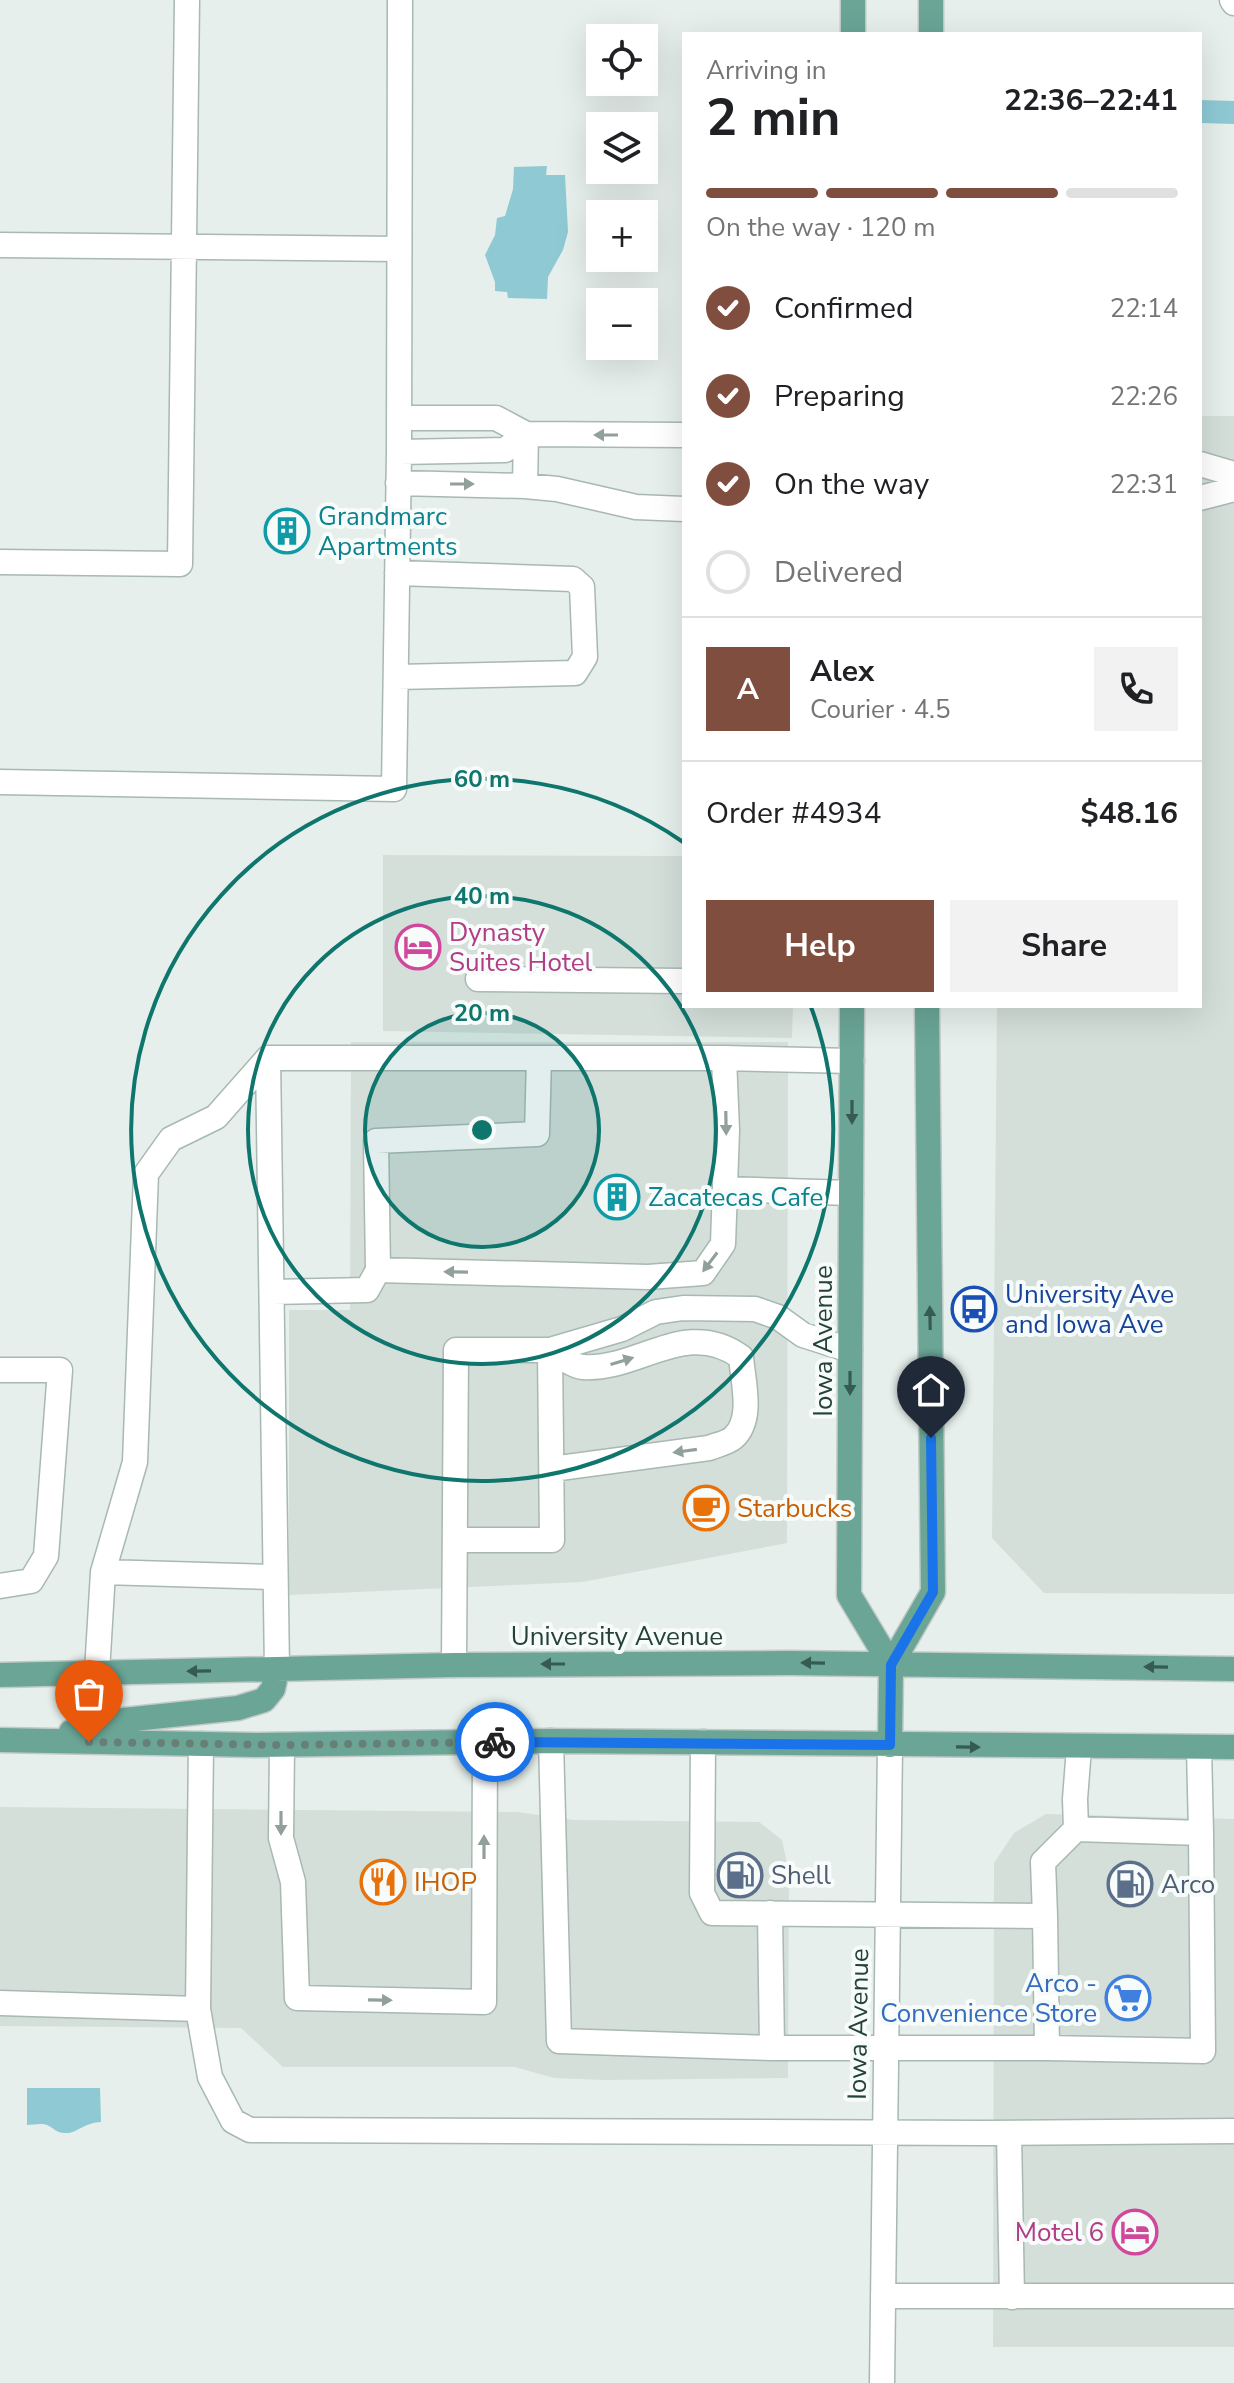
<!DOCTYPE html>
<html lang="en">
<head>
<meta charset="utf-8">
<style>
  :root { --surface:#fff; --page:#f2f2f2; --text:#202124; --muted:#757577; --line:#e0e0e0; --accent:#7f4e3f }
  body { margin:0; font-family:"Nunito Sans",sans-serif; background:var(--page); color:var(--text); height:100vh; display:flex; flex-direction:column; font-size:30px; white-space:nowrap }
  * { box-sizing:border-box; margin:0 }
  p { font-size:26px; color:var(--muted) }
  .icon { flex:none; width:44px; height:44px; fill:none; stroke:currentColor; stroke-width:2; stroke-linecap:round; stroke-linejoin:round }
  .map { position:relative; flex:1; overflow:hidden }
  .side { position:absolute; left:682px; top:32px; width:520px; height:976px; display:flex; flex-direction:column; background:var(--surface); border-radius:0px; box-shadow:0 8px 32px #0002 }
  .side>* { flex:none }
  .tools { position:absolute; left:586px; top:24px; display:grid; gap:16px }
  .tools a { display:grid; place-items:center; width:72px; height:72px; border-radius:0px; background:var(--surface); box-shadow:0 8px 32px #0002; font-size:40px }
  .pin { position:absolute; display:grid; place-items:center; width:68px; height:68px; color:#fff; margin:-82px -34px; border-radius:50% 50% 50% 0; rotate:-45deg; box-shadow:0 0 8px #0007 }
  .pin .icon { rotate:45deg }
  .courier { position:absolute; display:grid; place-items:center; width:80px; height:80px; margin:-40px; border:6px solid #1a73e8; border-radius:50%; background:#fff; color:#222; box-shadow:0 2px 10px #0007 }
  .overview em { font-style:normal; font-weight:700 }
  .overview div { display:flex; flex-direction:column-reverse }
  .overview { display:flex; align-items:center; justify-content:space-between; height:136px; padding:0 24px }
  h1 { font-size:52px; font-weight:700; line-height:60px }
  .bar { display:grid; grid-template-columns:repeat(4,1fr); gap:12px 8px; align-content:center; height:96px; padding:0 24px }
  .bar i { height:10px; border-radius:6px; background:var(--line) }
  .bar .active { background:var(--accent) }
  .bar p { grid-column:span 4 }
  .line { display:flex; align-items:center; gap:20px; padding:0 24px; border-top:2px solid var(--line) }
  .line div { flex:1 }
  .round { display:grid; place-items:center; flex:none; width:84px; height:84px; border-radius:0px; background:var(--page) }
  ol { padding:0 24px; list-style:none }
  li { display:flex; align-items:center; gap:24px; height:88px }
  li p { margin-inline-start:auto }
  li .icon { padding:8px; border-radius:50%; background:var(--accent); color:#fff; stroke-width:4 }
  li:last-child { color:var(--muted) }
  li i { width:44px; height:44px; border:4px solid var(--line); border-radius:50% }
  .action { display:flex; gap:16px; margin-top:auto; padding:16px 24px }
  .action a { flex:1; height:92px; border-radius:0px; background:var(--accent); color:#fff; font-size:32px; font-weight:700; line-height:92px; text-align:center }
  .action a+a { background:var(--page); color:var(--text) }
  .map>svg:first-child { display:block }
</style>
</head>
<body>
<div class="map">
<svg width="1234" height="2383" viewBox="0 0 1234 2383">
  <rect width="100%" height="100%" fill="#e6efeb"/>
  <!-- built -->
  <path fill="#d4dfda" d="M1200,416H1234V1594L1044,1593L992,1538L997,1006H1200Z
    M383,855L684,856V1006H793L792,1038L383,1031Z
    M351,1042H788L787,1543L582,1582L289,1595V1310H350Z
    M0,1807L517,1812L574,1820L759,1822L782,1840L789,1873L788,2078L605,2080L554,2078L515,2067H283L241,2028L0,2026Z
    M1046,1814L1234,1819V2347H993L994,1863L1014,1833Z"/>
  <!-- water -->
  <path fill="#8ec9d4" d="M1200,100L1234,101V124L1200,123Z
    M547,166L546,175H565L568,232L563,250L548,277L547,299L508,298L507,292L495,291V282L485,255L495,235L497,218L505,216L513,189L514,167Z
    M27,2088H100L101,2122C82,2123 77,2134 65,2133C56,2133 54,2128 47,2125C42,2123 32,2125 27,2125Z"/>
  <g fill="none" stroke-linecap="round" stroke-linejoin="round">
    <!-- minor casing -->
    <g stroke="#a8b8b2" stroke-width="27">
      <path id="minor" d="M1232,0L1234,3
        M0,245L399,249
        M399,418H496L526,434L684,435
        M399,452L505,450L526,434
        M1200,464L1234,474
        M398,483L525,486L557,489L636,507L684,509
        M525,486L526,434
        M1200,498L1234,489
        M0,562L180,564L187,0
        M396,677L575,673L585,657L582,587L573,579L397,573
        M0,782L394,789L399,452L400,0
        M478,979L684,981
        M268,1058L216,1117L171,1139L146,1174L135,1462L103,1572L274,1577
        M726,1189L851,1193
        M378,1270L648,1277L703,1273L723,1244L727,1130L724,1058
        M272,1292L367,1290L378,1270L376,1141L537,1134L539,1058
        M550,1350C560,1355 572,1366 583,1367C638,1371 686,1317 741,1357C743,1382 754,1420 733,1438C727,1443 716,1445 709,1448L552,1469
        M0,1370H60L46,1556L31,1581L0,1586
        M455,1540H552L550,1350
        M454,1665L456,1350H550L622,1329L656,1312L683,1308L755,1309L778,1317L803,1335L850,1350
        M277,1670L268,1058H724L852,1061
        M97,1672L103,1572
        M551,1741L559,2041L772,2048H1047L1045,1916L712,1913L702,1893L703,1742
        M282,1745L281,1838L293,1882L297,1998L484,2002L485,1742
        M1076,1829L1201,1833L1199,1748
        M770,1913L772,2048
        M1045,1916L1043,1862L1076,1829L1075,1799L1079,1748
        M0,2003L198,2009L210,2077L233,2121L250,2130L983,2133L1234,2131
        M198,2009L201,1744
        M1047,2048L1203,2051L1201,1833
        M1009,2133L1012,2297
        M883,2296H1234
        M882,2383L890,1745"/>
    </g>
    <!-- major casing -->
    <g stroke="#c2cac8" stroke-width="27">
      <path id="major" d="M853,0V34
        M931,34V0
        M852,1006L849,1595L891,1665
        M0,1675L454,1665L789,1663L1234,1669
        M71,1732L124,1720L238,1708L264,1700L273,1689L277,1670
        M0,1740L257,1745L551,1741L1234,1747
        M890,1745L891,1665L933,1592L927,1006"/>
    </g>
    <!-- minor -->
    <use href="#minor" stroke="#fff" stroke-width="24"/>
    <!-- major -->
    <use href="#major" stroke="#6aa596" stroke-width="24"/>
  </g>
  <!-- one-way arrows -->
  <defs><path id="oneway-solid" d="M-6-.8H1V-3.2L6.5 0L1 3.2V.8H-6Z" transform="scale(2)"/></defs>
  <g fill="#92a09c">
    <use href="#oneway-solid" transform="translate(606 435) rotate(-180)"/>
    <use href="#oneway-solid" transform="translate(462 484)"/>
    <use href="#oneway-solid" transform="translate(726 1123) rotate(89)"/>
    <use href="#oneway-solid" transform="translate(710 1262) rotate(127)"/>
    <use href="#oneway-solid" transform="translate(456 1272) rotate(-179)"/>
    <use href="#oneway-solid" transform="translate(622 1361) rotate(-17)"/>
    <use href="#oneway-solid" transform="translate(685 1451) rotate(172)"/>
    <use href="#oneway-solid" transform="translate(281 1823) rotate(90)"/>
    <use href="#oneway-solid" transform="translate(484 1847) rotate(-90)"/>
    <use href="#oneway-solid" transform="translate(380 2000) rotate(1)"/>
  </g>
  <g fill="#365b51">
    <use href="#oneway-solid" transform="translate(852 1112) rotate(90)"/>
    <use href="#oneway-solid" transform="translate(930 1318) rotate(-91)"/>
    <use href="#oneway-solid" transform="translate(850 1383) rotate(90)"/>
    <use href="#oneway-solid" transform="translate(813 1663) rotate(-179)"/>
    <use href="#oneway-solid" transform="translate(553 1664) rotate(180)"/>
    <use href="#oneway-solid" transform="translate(1156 1667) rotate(-179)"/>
    <use href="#oneway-solid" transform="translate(199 1671) rotate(179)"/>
    <use href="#oneway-solid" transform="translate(968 1747) rotate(1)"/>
  </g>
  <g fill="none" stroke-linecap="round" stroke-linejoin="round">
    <!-- done -->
    <path stroke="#687f78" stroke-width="8" stroke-dasharray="0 14.4" d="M89,1742L282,1745L495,1742"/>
    <!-- route -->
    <path stroke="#1a73e8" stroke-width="10" d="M495,1742L890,1745L891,1665L933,1592L931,1438"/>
  </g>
  <!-- distance rings -->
  <circle cx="482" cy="1130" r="117" fill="#0f766e" fill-opacity=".12"/>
  <g fill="none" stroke="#0f766e" stroke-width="4">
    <circle cx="482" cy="1130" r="117"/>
    <circle cx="482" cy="1130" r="234"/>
    <path d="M811 1007A351 351 0 1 1 683 842"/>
  </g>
  <!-- icons -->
  <defs>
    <g id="building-ring" transform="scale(2.3)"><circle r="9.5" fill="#f7fbf9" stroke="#0f9aa8" stroke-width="1.5"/><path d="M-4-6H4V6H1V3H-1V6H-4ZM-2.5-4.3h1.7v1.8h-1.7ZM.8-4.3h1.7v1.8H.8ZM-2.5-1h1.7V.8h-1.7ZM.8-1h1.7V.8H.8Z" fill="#0f9aa8"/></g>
    <g id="hotel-ring" transform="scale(2.3)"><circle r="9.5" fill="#f7fbf9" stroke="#d1479c" stroke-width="1.5"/><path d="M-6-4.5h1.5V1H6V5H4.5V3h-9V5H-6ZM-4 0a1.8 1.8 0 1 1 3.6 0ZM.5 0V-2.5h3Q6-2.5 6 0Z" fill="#d1479c"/></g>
    <g id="bus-ring" transform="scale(2.3)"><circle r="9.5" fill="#f7fbf9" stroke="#1a4fb4" stroke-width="1.5"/><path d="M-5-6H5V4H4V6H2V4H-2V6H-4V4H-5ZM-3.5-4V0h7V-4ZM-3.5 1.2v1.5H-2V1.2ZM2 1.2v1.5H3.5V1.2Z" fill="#1a4fb4"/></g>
    <g id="cafe-ring" transform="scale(2.3)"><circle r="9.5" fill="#f7fbf9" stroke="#e8710a" stroke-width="1.5"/><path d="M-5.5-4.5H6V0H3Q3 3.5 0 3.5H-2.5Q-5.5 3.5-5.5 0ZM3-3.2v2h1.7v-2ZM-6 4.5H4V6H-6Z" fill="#e8710a"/></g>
    <g id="fuel-ring" transform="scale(2.3)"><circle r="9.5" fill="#f7fbf9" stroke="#5c6f8a" stroke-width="1.5"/><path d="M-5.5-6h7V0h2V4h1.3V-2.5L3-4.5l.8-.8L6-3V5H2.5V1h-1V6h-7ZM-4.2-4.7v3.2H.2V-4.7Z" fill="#5c6f8a"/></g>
    <g id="restaurant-ring" transform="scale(2.3)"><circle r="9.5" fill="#f7fbf9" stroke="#e8710a" stroke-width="1.5"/><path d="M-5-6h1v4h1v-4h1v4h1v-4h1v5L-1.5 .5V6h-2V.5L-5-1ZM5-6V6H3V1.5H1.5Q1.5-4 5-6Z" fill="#e8710a"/></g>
    <g id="supermarket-ring" transform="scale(2.3)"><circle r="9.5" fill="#f7fbf9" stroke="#3f7fe0" stroke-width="1.5"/><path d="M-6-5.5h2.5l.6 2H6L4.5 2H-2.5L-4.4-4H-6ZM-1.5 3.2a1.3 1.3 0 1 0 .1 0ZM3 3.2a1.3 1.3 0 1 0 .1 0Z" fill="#3f7fe0"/></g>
  </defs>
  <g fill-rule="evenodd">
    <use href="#building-ring" x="287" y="531"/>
    <use href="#hotel-ring" x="418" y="947"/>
    <use href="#building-ring" x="617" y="1197"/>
    <use href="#bus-ring" x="974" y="1309"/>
    <use href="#cafe-ring" x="706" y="1508"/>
    <use href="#fuel-ring" x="740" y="1875"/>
    <use href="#restaurant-ring" x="383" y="1882"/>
    <use href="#fuel-ring" x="1130" y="1884"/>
    <use href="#supermarket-ring" x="1128" y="1998"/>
    <use href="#hotel-ring" x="1135" y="2232"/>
  </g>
  <g text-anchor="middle" stroke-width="8" stroke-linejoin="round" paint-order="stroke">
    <!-- culture labels -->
    <g font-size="26" fill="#0d838f" stroke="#f7fbf9" text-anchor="start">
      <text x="318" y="525">Grandmarc<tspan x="318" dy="30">Apartments</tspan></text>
      <text x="648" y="1206">Zacatecas Cafe</text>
    </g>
    <!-- hotel labels -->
    <g font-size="26" fill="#b23c85" stroke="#f7fbf9" text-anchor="start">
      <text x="449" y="941">Dynasty<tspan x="449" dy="30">Suites Hotel</tspan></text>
      <text x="1104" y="2241" text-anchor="end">Motel 6</text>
    </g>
    <!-- transit labels -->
    <g font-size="26" fill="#164399" stroke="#f7fbf9" text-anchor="start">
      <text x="1005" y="1303">University Ave<tspan x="1005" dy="30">and Iowa Ave</tspan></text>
    </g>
    <!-- street labels -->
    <g font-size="26" fill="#24423a" stroke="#f7fbf9">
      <text transform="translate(823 1341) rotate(-90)" y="9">Iowa Avenue</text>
      <text x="617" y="1645">University Avenue</text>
      <text transform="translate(858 2024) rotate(-89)" y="9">Iowa Avenue</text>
    </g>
    <!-- food labels -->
    <g font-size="26" fill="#c56008" stroke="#f7fbf9" text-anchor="start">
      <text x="737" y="1517">Starbucks</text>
      <text x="414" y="1891">IHOP</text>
    </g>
    <!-- service labels -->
    <g font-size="26" fill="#4e5e75" stroke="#f7fbf9" text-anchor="start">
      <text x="771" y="1884">Shell</text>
      <text x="1161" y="1893">Arco</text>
    </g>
    <!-- shop labels -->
    <g font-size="26" fill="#366cbe" stroke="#f7fbf9" text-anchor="end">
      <text x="1097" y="1992">Arco -<tspan x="1097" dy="30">Convenience Store</tspan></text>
    </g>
  </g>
  <circle cx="482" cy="1130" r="12" fill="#0f766e" stroke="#f7fbf9" stroke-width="4"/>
  <g font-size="24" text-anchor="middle" font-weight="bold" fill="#0f766e" stroke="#f7fbf9" stroke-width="8" stroke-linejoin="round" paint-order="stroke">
    <text x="482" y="787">60 m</text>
    <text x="482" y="904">40 m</text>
    <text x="482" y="1021">20 m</text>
  </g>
</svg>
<div class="tools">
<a><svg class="icon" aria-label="locate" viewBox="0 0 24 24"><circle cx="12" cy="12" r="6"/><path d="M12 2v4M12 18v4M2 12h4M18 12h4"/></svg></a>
<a><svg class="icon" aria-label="layers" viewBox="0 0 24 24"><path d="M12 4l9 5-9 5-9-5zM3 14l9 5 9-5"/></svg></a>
<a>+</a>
<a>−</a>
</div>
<div class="pin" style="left:89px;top:1742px;background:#ea580c"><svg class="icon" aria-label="bag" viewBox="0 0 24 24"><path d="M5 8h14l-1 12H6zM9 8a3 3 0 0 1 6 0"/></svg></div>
<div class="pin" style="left:931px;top:1438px;background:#1f2937"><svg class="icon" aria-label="home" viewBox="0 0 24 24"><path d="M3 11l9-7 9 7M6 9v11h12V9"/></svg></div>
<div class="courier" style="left:495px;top:1742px"><svg class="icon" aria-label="bike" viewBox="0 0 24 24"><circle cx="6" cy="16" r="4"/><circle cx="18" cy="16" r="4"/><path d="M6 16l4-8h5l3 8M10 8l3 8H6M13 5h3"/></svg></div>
<section class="side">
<div class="overview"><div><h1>2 min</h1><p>Arriving in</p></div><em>22:36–22:41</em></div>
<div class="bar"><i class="active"></i><i class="active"></i><i class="active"></i><i></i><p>On the way · 120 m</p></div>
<ol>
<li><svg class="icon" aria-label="check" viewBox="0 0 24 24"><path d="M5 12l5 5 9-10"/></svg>Confirmed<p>22:14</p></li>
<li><svg class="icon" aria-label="check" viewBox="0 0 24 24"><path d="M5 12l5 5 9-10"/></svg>Preparing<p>22:26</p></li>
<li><svg class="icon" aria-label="check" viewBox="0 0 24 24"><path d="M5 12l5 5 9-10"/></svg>On the way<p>22:31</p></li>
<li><i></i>Delivered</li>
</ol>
<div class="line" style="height:144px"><b class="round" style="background:var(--accent);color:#fff">A</b><div><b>Alex</b><p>Courier · 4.5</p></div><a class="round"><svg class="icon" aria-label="phone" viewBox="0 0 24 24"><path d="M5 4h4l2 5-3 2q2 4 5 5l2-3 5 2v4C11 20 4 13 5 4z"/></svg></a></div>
<div class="line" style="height:104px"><div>Order #4934</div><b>$48.16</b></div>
<div class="action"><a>Help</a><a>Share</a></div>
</section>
</div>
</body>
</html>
